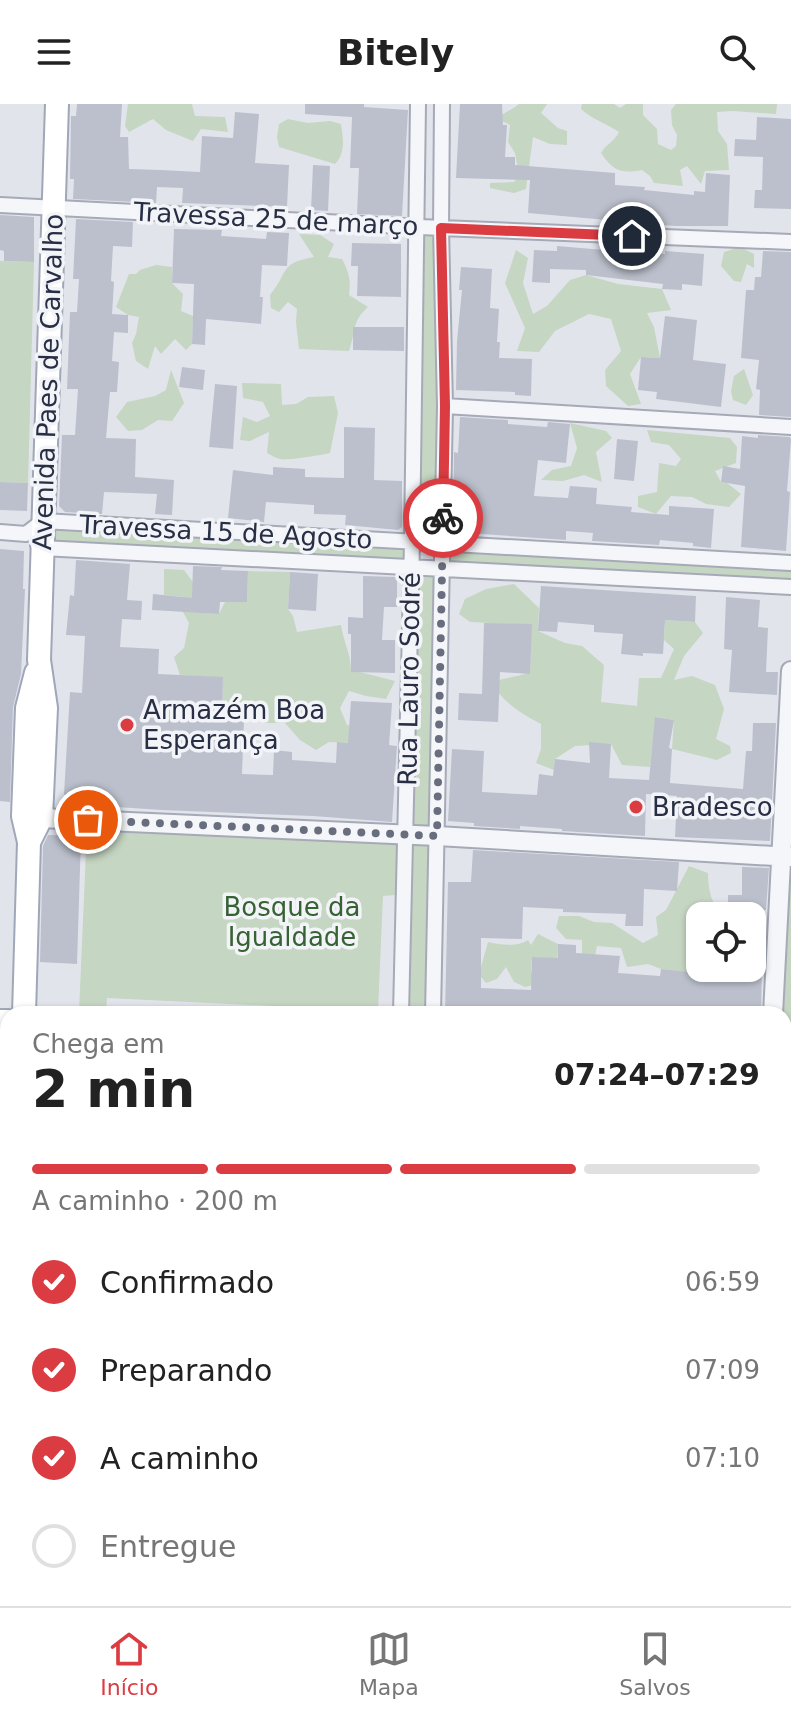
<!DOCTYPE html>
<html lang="pt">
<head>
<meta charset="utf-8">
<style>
  :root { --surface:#fff; --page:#f2f2f2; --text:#222; --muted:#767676; --line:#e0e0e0; --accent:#db3c42 }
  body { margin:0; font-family:"DejaVu Sans",sans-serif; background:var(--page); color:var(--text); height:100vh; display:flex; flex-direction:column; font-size:30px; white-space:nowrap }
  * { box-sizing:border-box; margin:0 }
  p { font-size:26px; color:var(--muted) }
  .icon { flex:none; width:44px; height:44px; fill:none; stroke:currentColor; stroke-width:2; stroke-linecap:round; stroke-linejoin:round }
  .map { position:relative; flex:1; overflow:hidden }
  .side { position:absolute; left:0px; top:902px; width:792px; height:600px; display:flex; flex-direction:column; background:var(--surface); border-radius:24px 24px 0 0; box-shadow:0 2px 6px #0004 }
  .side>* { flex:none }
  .tools { position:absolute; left:686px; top:798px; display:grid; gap:16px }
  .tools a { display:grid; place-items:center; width:80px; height:80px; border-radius:16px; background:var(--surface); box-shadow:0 2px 6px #0004; font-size:40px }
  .pin { position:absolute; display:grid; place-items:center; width:68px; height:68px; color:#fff; margin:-34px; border:4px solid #fff; border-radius:50%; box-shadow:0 2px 8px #0007 }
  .courier { position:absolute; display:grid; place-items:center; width:80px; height:80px; margin:-40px; border:6px solid #db3c42; border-radius:50%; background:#fff; color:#222; box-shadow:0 2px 10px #0007 }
  .head em { font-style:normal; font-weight:800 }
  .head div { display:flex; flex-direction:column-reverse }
  .head { display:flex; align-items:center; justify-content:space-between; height:136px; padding:0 32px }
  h1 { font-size:52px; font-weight:800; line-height:60px }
  .bar { display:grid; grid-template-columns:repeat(4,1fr); gap:12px 8px; align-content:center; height:96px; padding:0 32px }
  .bar i { height:10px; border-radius:6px; background:var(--line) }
  .bar .current { background:var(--accent) }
  .bar p { grid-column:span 4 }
  ol { padding:0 32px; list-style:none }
  li { display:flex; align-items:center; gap:24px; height:88px }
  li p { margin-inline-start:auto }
  li .icon { padding:8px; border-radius:50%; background:var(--accent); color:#fff; stroke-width:4 }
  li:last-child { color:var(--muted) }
  li i { width:44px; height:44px; border:4px solid var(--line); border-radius:50% }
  header { display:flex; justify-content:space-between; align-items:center; height:104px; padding:0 32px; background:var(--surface); font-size:36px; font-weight:800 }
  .tabs { display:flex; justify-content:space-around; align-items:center; height:112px; border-top:2px solid var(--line); background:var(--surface); font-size:22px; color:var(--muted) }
  .tabs a { display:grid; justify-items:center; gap:4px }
  .tabs .current { color:var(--accent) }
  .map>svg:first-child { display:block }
</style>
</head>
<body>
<header><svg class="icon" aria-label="menu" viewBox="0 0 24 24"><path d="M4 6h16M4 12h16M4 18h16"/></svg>Bitely<svg class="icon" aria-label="search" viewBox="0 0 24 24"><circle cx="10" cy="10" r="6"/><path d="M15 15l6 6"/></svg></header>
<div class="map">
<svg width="791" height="1502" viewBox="0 0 791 1502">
  <rect width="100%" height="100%" fill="#e2e4ec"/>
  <!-- green -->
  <path fill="#c5d6c2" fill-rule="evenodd" d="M128,0H192L195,12L225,13L228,28L201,25L193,37L166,26L153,15L129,28L125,22Z
    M519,0H547L541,9L558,24L567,27V41L550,40L533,33L526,85L514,89L490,84V79L514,78L519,71L515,49L508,38L510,21L498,15C502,8 513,6 519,0Z
    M582,0H614L620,4L626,0H643V11L657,25L658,40L671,46L676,42L677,31L672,21L671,6L676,0H777L776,10L733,7L717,8L718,27L727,40L729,66L705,67L701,80L687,62L680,66L683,82L654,79L650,72L642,66C621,70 613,67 601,49C606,40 614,38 619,28C606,19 593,16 581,5Z
    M288,15L308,19L330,17L341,20C343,35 346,48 335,60L279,43L277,33L279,20Z
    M416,123L441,124L443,439L791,459V483L441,466L433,910H401L410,465L42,444L43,417L412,438ZM412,438L442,439L440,465L410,464Z
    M299,130L320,131L334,140L328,153L342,155C349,168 351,177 349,191L368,203C351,218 356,228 349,247L299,245L296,218L297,205L288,198L279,208L271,204L270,191C289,168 279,159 314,153Z
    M740,143L754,150V164L747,160L741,178L734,177L721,162L724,148Z
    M516,146L528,154L523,179L533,210L547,202L570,176L586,171L618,180L662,185L671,206L647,209L654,223L660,254L641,253L630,270L641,300L628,302L606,282L605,266L621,247L611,215L589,210L555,227L539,248L517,247L525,224L505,179Z
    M0,157L34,158L28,379L0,378Z
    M156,161L172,163V179L183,190L181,207L193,212L192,240L186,246L175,235L161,250L155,242L148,265L136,257L132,239L136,230L139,213L128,211L116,203L129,170H136L140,166Z
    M744,265L753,291L746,301L733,296L731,287L734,272Z
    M171,266L184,299L172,317L158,316L142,326L128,327L116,313L127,298L155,292L166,286Z
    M242,279L281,280L282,301L296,300L308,293L334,292L338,309L330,349C322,351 286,357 280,355C276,354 271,351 267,349L269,328L250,337L240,336L243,313L257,318L270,312L263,298L243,294Z
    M570,319L606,327L612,334L596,348L602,378L584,371L563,377L541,376L552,366L571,362L577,344Z
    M647,326L730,334L737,343L736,359L715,367L721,378L727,379L741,390L729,403L706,400L692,393L671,392L656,410L638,403V392L657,388L659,359L676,362L681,355L669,341L651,338Z
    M164,465L184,466L193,478L204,509L219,510L225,498H247L248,467L290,468L288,505L293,512L297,528L341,521C344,540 351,549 351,568H360L395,577L386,595L366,592L349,587L340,604L347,621L374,627L372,640L329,638L316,646L300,636L285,619H265L255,610L244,616L222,615L223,574L180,571L174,553L184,544L189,519L183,508L184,493L164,491Z
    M514,480L539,504L538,527L565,539L582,542L604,561L601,598L637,602L639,574H661L674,545L664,536L665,516L695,518L703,529L684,552L674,576L692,572L715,581L724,605L716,635L730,642L731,649L717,656L672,645L674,616L656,613L650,663L622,661L611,640L575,642L555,655L554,666L536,659L541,645V620C518,608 505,599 490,578L530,569L531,521L470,518L459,510L465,495L486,485Z
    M791,567V946H784V910H773Z
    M87,724L399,739L396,791L383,792L378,907L107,894L106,910L79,908Z
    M689,762L708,769C708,785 711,801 724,812H700V842L693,844L695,869L661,865L648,860L627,863L621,844L597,842L591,872L582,870V836L566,835L556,824L559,812H579L594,818L612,819L643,839L658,831L656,813L666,806Z
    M538,830L558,840L557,875L543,854L532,853L531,866L537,880L525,883L514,878L506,863L497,875L486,879L481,873V863L488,838C500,841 518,843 528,836L531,841Z
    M784,1066H791V1502H726L716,1494H784Z
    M32,1494H684L694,1502H29Z"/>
  <!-- water -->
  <path fill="#9aadcf" d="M684,1494H716L726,1502H694Z"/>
  <!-- building -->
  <path fill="#bbc0cc" d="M77,0H122L120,33H128L129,65L160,66L200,68L202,32L233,34L235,8L259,10L255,59L289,61L287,103L182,99L183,84L157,83L156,99L73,95L74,75H70L71,12H76Z
    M305,0H364V3L408,6L402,112L357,110L359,64H350L352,13L305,10Z
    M460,0H502L503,21H507L505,53H515V61L615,69V81L645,83L644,86L694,91V87L705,88L706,69L730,71L728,122H675L528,109L530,76L456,74Z
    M757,13L791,15V105L754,104L755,86H762L763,53L734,52L735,35L756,36Z
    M313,61L330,62L328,107L311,106Z
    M0,111L34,113V158L4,157V147L0,146Z
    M76,115L133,118L132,143L113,142L111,177L114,178L112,210L128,211V229L114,228L112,257L119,258L117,288H110L106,334L136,335L135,373L174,376L172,411L155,410L157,390L104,388L102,410L65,408L59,402L62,331H75L78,285H67L70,208H77L79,175H73Z
    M174,125L222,126L221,132L266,135L267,128L289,129L287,162L262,161L260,193H263L261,220L206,215L205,241L192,240L194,180L172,179Z
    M352,139L401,140V193L357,192L358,162H351Z
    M557,142L628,148V147L665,150V147L704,150L702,182L682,180V186L662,185L663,180L586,171V166L550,165V179L532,178L534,146L557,147Z
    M763,147L791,148V313L759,311L760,286L756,285L759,256L741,254L746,186H754L755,173H761Z
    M461,163L492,165L490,204L499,205L497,238H500L499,254L532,255L531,292L515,291V288L456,286L457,237L462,186H459Z
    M665,212L697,216L693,256L726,260L721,303L656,295L657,288L638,286L641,253L660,254Z
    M353,223H404V247L353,246Z
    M182,263L205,266L203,286L179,283Z
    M215,280L237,282L233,345L209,343Z
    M460,313L508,316V320L547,323L548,318L570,320L566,359L538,356L534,392L568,394L570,382L597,384L596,400L632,403L631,408L669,411V402L714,405L711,444L693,442V439L660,436L659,441L592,437L593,429L566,427V436L453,428L454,348L458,349Z
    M344,323L375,324L374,376L402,377V423L398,426L345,421L346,411L314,410V401L266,398L264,418L228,414L233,366L273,371V363L305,365V373L344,374Z
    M758,331L790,333L791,336L787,387L790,388L786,447L741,443L745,382L721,378L723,362L740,365L742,332L758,334Z
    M617,335L638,337L634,377L614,375Z
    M0,378L28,379L27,407L0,406Z
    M0,445L24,447L23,485H25L21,570L13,603L10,698L0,697Z
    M76,456L130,460L127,496L142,497L141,516L122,515L120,543L159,545L158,570L223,573L222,615L244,616L242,670L273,671L274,646L292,648V656L336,659L337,638L348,639L351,597L392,599L389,641L397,642L392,718L313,712L162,706L71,700L64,690L70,588L82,589L85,532L66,531L70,491L74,492Z
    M193,462L222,463L221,466L248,467L247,498H220L219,510L152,506L153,490L192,494Z
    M290,468L318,470L316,507L288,505Z
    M363,472L397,473V503H384L382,536H395V569L351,568V530H348V513L363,514Z
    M541,482L696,492L695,518L665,516L663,550L643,549V552L621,550L623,530L594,528V521L558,518L557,528L538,527Z
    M726,493L760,496L758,523L768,524L766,568H778L777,591L729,588L732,546L724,545Z
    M484,519L532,520L530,570L500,568L498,618L458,616L459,589L482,590Z
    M655,613L674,616L669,644L672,645L670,679L743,685L746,647H752L753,619H776L770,737L675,733L677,692L646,690L645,732L562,727V725L520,722V725L474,722V719L448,717L452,645L484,647L482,688L537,691L539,670L553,672L555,655L590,659L589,638L611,640L609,674L649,676Z
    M48,731L81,732L77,860L40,858L43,742Z
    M473,746L679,758L677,787L644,785L643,822H625L626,810L563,808V805L523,803L522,835L481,834V884L531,886L532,853L558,854V840L576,841V849L620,852L618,869L660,872L661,865L708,870V864H762L761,910H445L448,778H471Z
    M742,763L769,764L766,806H728V791H742Z"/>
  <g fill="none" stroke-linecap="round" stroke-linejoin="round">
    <!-- pedestrian casing -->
    <g stroke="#a6aab7" stroke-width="14">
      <path id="pedestrian" d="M784,990L785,946"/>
    </g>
    <!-- minor casing -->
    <g stroke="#a6aab7" stroke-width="18">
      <path id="minor" d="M0,101L441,124L791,138
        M445,302L791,323
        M0,428L26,430L43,417L791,459
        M38,441L42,444L791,483
        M401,910L412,438L418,0
        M433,910L445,302L441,124L442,0
        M0,1299L8,1163"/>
    </g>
    <!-- tertiary casing -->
    <g stroke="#a6aab7" stroke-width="22">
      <path id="tertiary" d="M41,714L437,732L791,753
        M773,910L791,567
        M784,946H791"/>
    </g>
    <!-- primary casing -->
    <g stroke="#a0a7b8" stroke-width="26">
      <path id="primary" d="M29,738L41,714L46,604L39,556L57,0
        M24,910L29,738L23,712L27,604L36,569
        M0,917H8"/>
    </g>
    <!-- pedestrian -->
    <use href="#pedestrian" stroke="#f5f6f9" stroke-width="10"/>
    <!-- minor -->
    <use href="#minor" stroke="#f5f6f9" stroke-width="14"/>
    <!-- tertiary -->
    <use href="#tertiary" stroke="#f5f6f9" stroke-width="18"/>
    <!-- primary -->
    <use href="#primary" stroke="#fff" stroke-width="22"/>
  </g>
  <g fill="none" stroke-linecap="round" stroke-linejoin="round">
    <!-- done -->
    <path stroke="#696e7f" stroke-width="8" stroke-dasharray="0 14.4" d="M88,716L437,732L443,414"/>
    <!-- route -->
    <path stroke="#db3c42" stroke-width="10" d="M443,414L445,302L441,124L632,132"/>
  </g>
  <!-- markers -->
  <g fill="#db3c42" stroke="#f2f4f8" stroke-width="3">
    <circle cx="127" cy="621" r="8"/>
    <circle cx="636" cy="703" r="8"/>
  </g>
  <g text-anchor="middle" stroke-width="7" stroke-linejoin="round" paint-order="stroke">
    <!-- street labels -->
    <g font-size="26" fill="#282f45" stroke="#f2f4f8">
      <text transform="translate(276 115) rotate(3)" y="9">Travessa 25 de março</text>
      <text transform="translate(48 278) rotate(-88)" y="9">Avenida Paes de Carvalho</text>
      <text transform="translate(226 428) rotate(3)" y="9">Travessa 15 de Agosto</text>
      <text transform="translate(409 575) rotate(-89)" y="9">Rua Lauro Sodré</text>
    </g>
    <!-- poi labels -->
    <g font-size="26" fill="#282f45" stroke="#f2f4f8" text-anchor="start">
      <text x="143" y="615">Armazém Boa<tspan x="143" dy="30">Esperança</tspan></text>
      <text x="652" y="712">Bradesco</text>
    </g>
    <!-- park labels -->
    <g font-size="26" fill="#376234" stroke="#f2f4f8">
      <text x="292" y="812">Bosque da<tspan x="292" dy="30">Igualdade</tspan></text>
    </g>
  </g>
</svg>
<div class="tools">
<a><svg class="icon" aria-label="locate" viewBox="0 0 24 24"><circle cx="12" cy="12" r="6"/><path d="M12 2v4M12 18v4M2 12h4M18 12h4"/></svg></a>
</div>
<div class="pin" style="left:88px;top:716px;background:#ea580c"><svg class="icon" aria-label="bag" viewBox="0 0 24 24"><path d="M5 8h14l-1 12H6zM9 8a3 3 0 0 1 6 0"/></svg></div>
<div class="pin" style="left:632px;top:132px;background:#1f2937"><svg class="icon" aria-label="home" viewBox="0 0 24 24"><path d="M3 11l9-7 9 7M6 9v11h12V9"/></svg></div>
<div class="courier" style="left:443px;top:414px"><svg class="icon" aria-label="bike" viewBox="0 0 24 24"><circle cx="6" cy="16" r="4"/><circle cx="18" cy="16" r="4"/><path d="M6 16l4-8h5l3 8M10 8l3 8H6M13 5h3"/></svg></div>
<section class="side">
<div class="head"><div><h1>2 min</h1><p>Chega em</p></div><em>07:24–07:29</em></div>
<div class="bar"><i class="current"></i><i class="current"></i><i class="current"></i><i></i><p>A caminho · 200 m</p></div>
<ol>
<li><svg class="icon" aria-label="check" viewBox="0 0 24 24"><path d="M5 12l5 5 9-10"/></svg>Confirmado<p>06:59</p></li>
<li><svg class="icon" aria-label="check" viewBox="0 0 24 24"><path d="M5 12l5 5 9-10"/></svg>Preparando<p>07:09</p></li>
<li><svg class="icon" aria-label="check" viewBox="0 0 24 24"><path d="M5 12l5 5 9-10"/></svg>A caminho<p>07:10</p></li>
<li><i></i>Entregue</li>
</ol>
</section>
</div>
<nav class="tabs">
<a class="current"><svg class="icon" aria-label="home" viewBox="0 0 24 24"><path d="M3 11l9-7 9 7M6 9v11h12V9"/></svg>Início</a>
<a><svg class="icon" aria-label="map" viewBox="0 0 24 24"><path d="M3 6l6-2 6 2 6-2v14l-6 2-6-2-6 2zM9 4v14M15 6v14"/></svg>Mapa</a>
<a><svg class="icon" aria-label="saved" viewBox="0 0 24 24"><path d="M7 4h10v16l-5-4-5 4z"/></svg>Salvos</a>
</nav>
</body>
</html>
